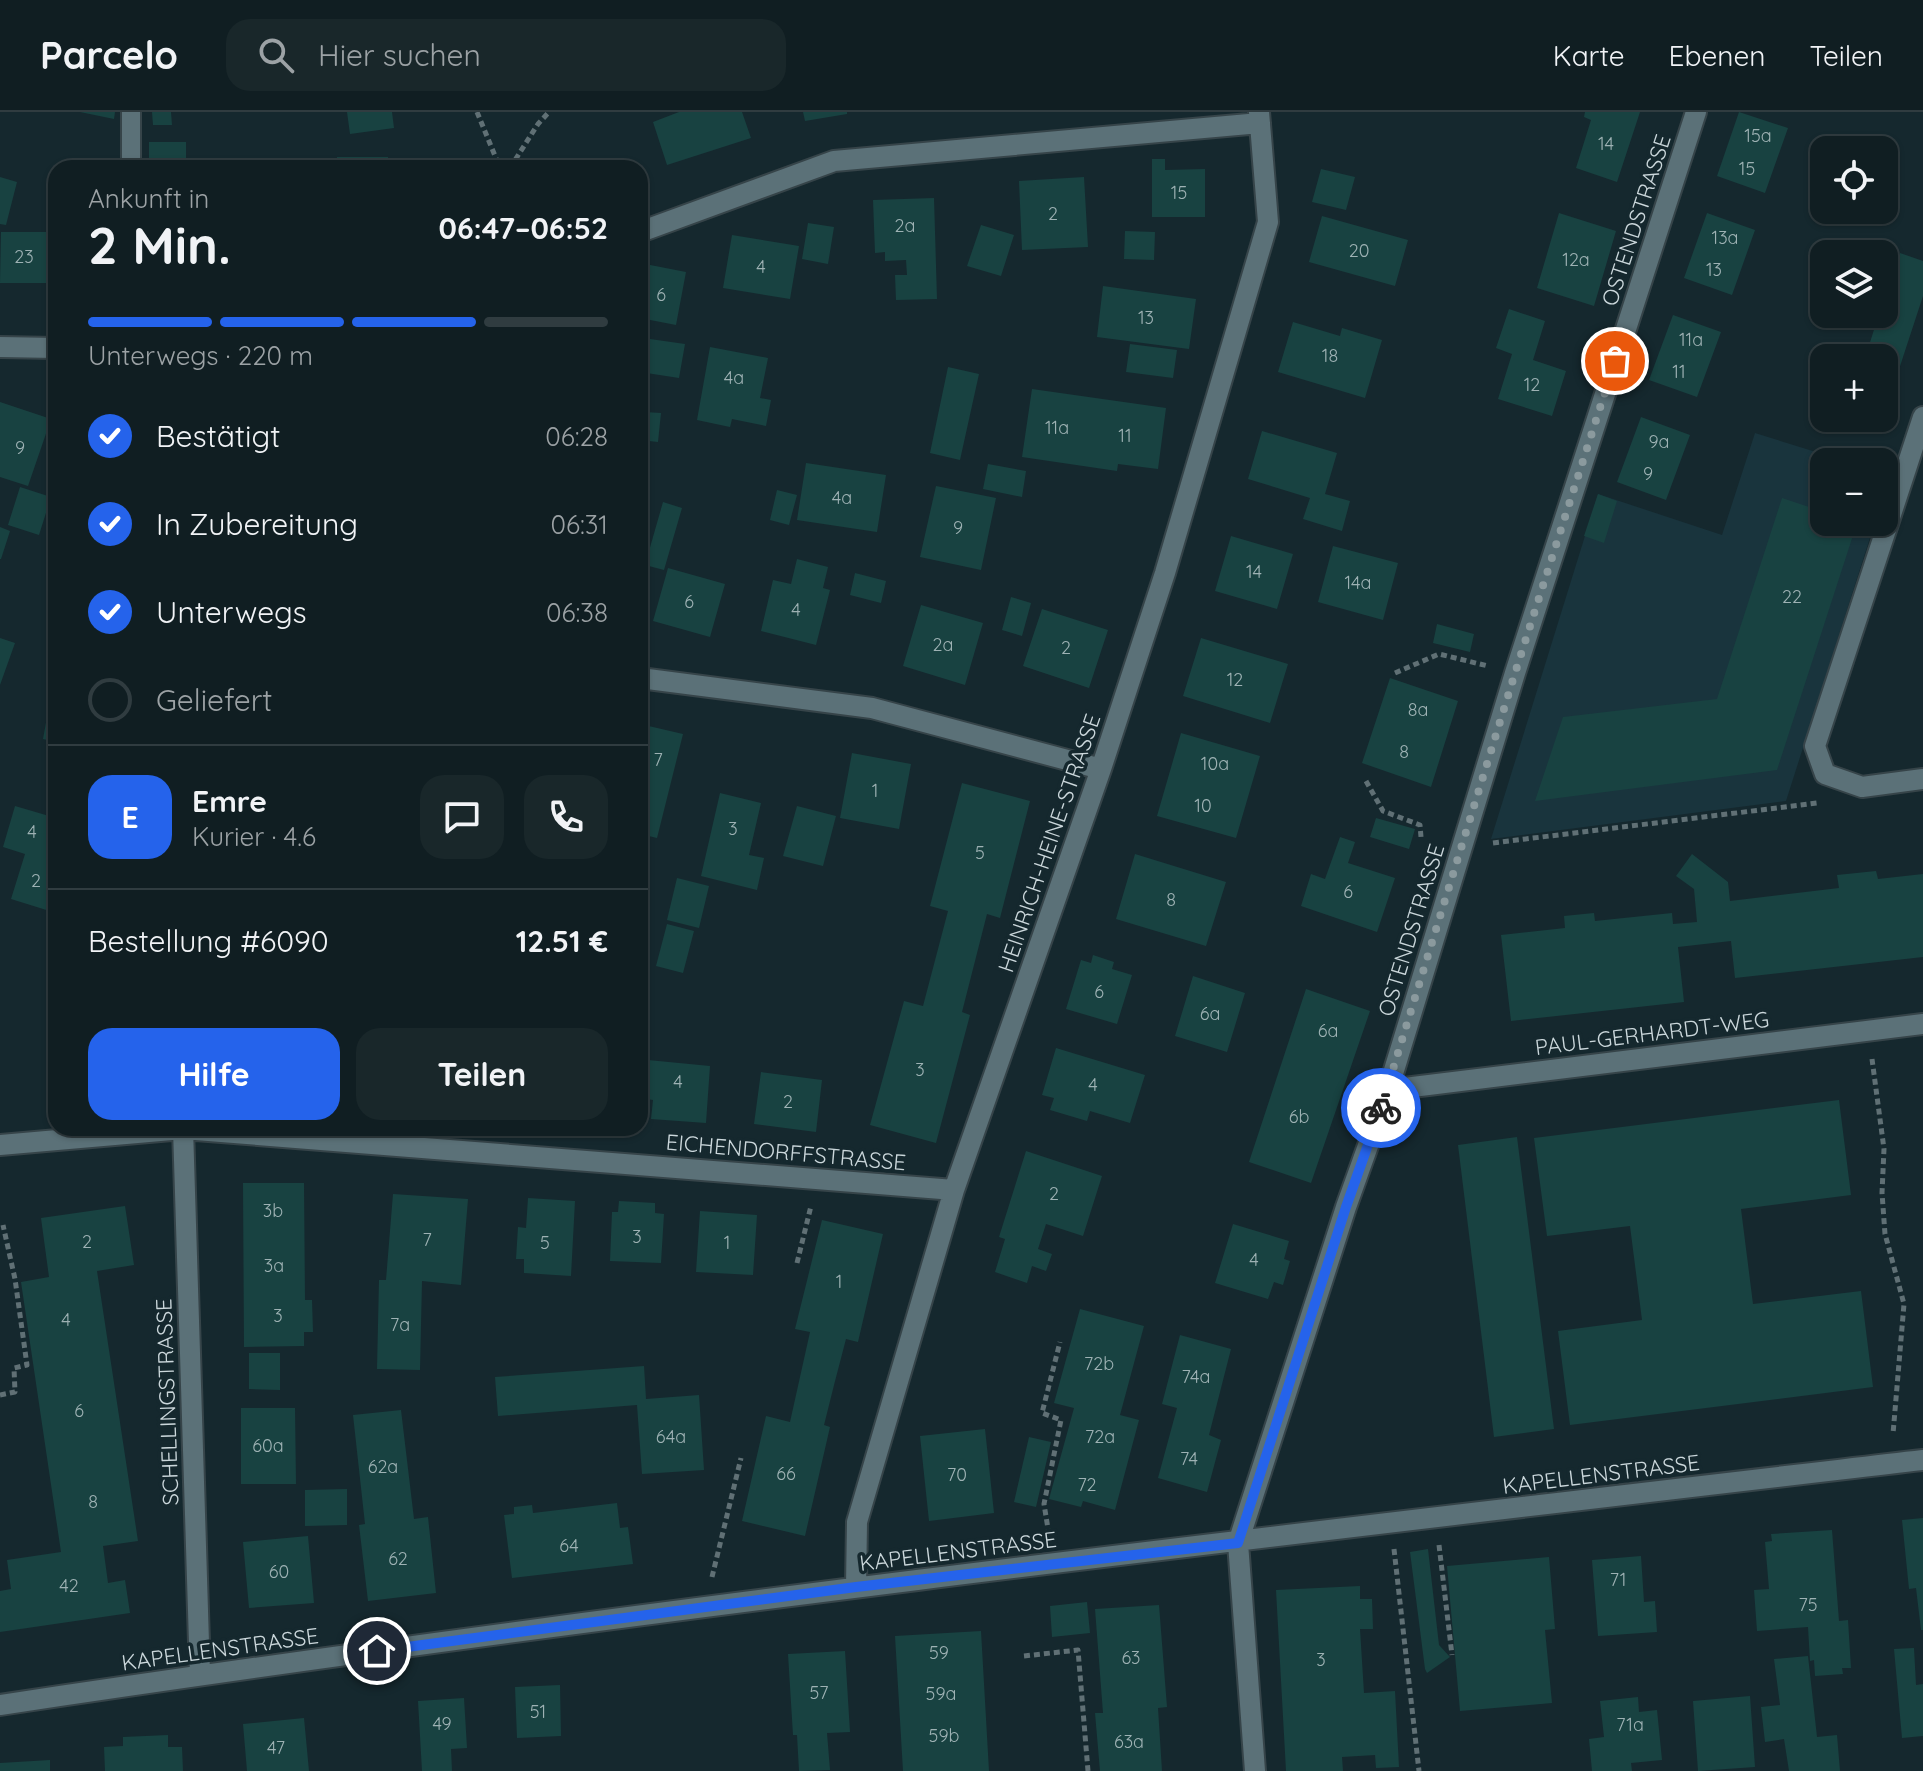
<!DOCTYPE html>
<html lang="de">
<head>
<meta charset="utf-8">
<style>
  :root { --surface:#101e22; --page:#19272a; --text:#f1f3f6; --muted:#9ca2a5; --line:#303c40; --accent:#2563eb }
  body { margin:0; font-family:Quicksand,sans-serif; background:var(--page); color:var(--text); height:100vh; display:flex; flex-direction:column; font-size:30px; white-space:nowrap }
  * { box-sizing:border-box; margin:0 }
  p { font-size:26px; color:var(--muted) }
  .icon { flex:none; width:44px; height:44px; fill:none; stroke:currentColor; stroke-width:2; stroke-linecap:round; stroke-linejoin:round }
  .map { position:relative; flex:1; overflow:hidden }
  .details { position:absolute; left:48px; top:48px; width:600px; height:976px; display:flex; flex-direction:column; background:var(--surface); border-radius:24px; box-shadow:0 2px 6px #0004,0 0 0 2px var(--line) }
  .details>* { flex:none }
  .controls { position:absolute; left:1810px; top:24px; display:grid; gap:16px }
  .controls a { display:grid; place-items:center; width:88px; height:88px; border-radius:16px; background:var(--surface); box-shadow:0 2px 6px #0004,0 0 0 2px var(--line); font-size:40px }
  .pin { position:absolute; display:grid; place-items:center; width:68px; height:68px; color:#fff; margin:-34px; border:4px solid #fff; border-radius:50%; box-shadow:0 2px 8px #0007 }
  .courier { position:absolute; display:grid; place-items:center; width:80px; height:80px; margin:-40px; border:6px solid #2563eb; border-radius:50%; background:#fff; color:#222; box-shadow:0 2px 10px #0007 }
  .summary em { font-style:normal; font-weight:700 }
  .summary div { display:flex; flex-direction:column-reverse }
  .summary { display:flex; align-items:center; justify-content:space-between; height:136px; padding:0 40px }
  h1 { font-size:52px; font-weight:700; line-height:60px }
  .bar { display:grid; grid-template-columns:repeat(4,1fr); gap:12px 8px; align-content:center; height:96px; padding:0 40px }
  .bar i { height:10px; border-radius:6px; background:var(--line) }
  .bar .active { background:var(--accent) }
  .bar p { grid-column:span 4 }
  .line { display:flex; align-items:center; gap:20px; padding:0 40px; border-top:2px solid var(--line) }
  .line div { flex:1 }
  .round { display:grid; place-items:center; flex:none; width:84px; height:84px; border-radius:24px; background:var(--page) }
  ol { padding:0 40px; list-style:none }
  li { display:flex; align-items:center; gap:24px; height:88px }
  li p { margin-inline-start:auto }
  li .icon { padding:8px; border-radius:50%; background:var(--accent); color:#fff; stroke-width:4 }
  li:last-child { color:var(--muted) }
  li i { width:44px; height:44px; border:4px solid var(--line); border-radius:50% }
  .primary-button { display:flex; gap:16px; margin-top:auto; padding:16px 40px }
  .primary-button a { flex:1; height:92px; border-radius:24px; background:var(--accent); color:#fff; font-size:32px; font-weight:700; line-height:92px; text-align:center }
  .primary-button a+a { background:var(--page); color:var(--text) }
  header { display:flex; align-items:center; gap:48px; box-sizing:border-box; height:112px; padding:0 40px; background:var(--surface); border-bottom:2px solid var(--line) }
  header strong { font-size:38px }
  nav { display:flex; gap:44px; margin-inline-start:auto; font-size:28px }
  .search { width:560px; height:72px; background:var(--page); display:flex; align-items:center; gap:20px; box-sizing:border-box; padding:0 28px; border-radius:24px; color:var(--muted); font-size:30px }
  .map>svg:first-child { display:block }
</style>
</head>
<body>
<header>
<strong>Parcelo</strong>
<div class="search"><svg class="icon" aria-label="search" viewBox="0 0 24 24"><circle cx="10" cy="10" r="6"/><path d="M15 15l6 6"/></svg>Hier suchen</div>
<nav><a>Karte</a><a>Ebenen</a><a>Teilen</a></nav>
</header>
<div class="map">
<svg width="1923" height="1659" viewBox="0 0 1923 1659">
  <rect width="100%" height="100%" fill="#15282e"/>
  <!-- built -->
  <path fill="#19343d" d="M1755,321L1848,350H1824V410H1875L1786,689L1491,727L1598,382L1722,423Z"/>
  <!-- building -->
  <path fill="#184241" d="M80,0H115L114,7Z
    M152,0H171L172,13H153Z
    M347,0H392L394,16L350,22Z
    M679,0H742L751,26L667,53L653,10Z
    M803,0H847V2L805,9Z
    M1585,0H1640L1617,70L1576,56L1591,8L1584,5Z
    M1739,0L1788,16L1765,81L1717,64Z
    M149,30H186V51H149Z
    M337,45H388V56H337Z
    M1152,47H1165V58L1205,57V105H1152Z
    M1321,57L1355,65L1346,98L1312,90Z
    M0,65L17,70L6,113L0,112Z
    M1084,65L1088,135L1022,138L1019,69Z
    M934,86L937,187L896,188L895,163H907L906,148L885,149V140L875,141L873,88Z
    M1559,101L1616,119L1594,194L1537,176Z
    M1707,101L1755,118L1732,183L1684,166Z
    M1322,104L1408,128L1395,174L1309,150Z
    M808,111L834,115L828,152L802,147Z
    M981,113L1014,123L1001,164L967,154Z
    M1125,119L1155,120L1154,148L1124,147Z
    M1,120H56V171H0Z
    M732,123L799,134L790,187L723,176Z
    M1900,141L1923,149V184L1885,300L1884,246H1865L1879,202H1884V188Z
    M640,151L686,160L676,213L640,206Z
    M1103,174L1196,187L1189,237L1097,225Z
    M1509,197L1545,209L1533,248L1566,259L1552,304L1498,287L1512,242L1496,236Z
    M1673,203L1721,220L1697,285L1649,268Z
    M1293,210L1340,224L1342,216L1382,228L1365,286L1278,260Z
    M643,226L685,232L679,266L640,260Z
    M1130,232L1177,238L1173,266L1126,260Z
    M710,235L768,246L760,286L771,288L766,314L732,307L730,315L697,308Z
    M948,255L979,262L960,348L930,341Z
    M640,267L648,268L645,300L661,301L658,330L640,328Z
    M1032,277L1166,296L1158,357L1118,352L1117,359L1022,345Z
    M0,290L51,307L28,374L0,365Z
    M1641,305L1690,323L1666,388L1617,370Z
    M1840,306H1883L1878,319Z
    M1262,319L1337,341L1325,382L1350,389L1342,419L1303,407L1310,386L1248,367Z
    M806,351L886,363L877,420L797,408Z
    M988,352L1026,359L1022,385L983,377Z
    M936,374L996,386L981,458L920,445Z
    M20,375L51,385L39,423L8,413Z
    M777,378L797,383L789,413L770,408Z
    M1598,382L1617,389L1604,431L1584,424Z
    M1782,386L1824,400V410L1857,411L1777,658L1535,689L1563,605L1717,587Z
    M663,390L682,396L664,458L645,453Z
    M0,415L10,419L1,447H0Z
    M1231,424L1293,442L1277,497L1215,479Z
    M1333,434L1398,451L1383,508L1318,490Z
    M797,447L828,455L823,476L830,478L816,533L761,519L773,468L791,472Z
    M668,456L725,472L710,525L653,509Z
    M855,461L886,469L881,491L850,483Z
    M1011,485L1031,491L1022,524L1002,518Z
    M921,493L983,511L965,573L903,554Z
    M1042,497L1108,518L1089,576L1023,554Z
    M1437,512L1474,522L1470,540L1433,531Z
    M0,526L15,531L0,573Z
    M1201,526L1288,552L1270,611L1183,584Z
    M1390,566L1458,589L1431,675L1362,651Z
    M49,594L56,595V630L43,627Z
    M640,612L683,622L657,726L640,722Z
    M1181,621L1260,644L1236,726L1157,704Z
    M852,641L911,652L899,717L840,706Z
    M962,671L1030,689L1000,806L987,802L962,900L970,903L936,1031L870,1013L904,889L923,894L948,799L930,794Z
    M720,681L761,691L749,743L764,746L757,778L701,764Z
    M15,694L56,706V801L11,787L25,742L3,735Z
    M797,694L836,704L823,754L783,744Z
    M1376,706L1415,717L1409,737L1370,725Z
    M1340,725L1355,730L1348,751L1395,766L1377,820L1301,794L1311,762L1325,767Z
    M1135,742L1226,770L1206,834L1116,807Z
    M1692,742L1728,770L1730,789L1839,776L1837,763L1876,759L1878,767L1923,762V845L1735,866L1731,829L1678,835L1684,890L1511,909L1501,823L1565,816L1564,804L1594,801L1595,809L1672,801L1673,812L1697,810L1694,777L1676,764Z
    M677,766L709,774L699,816L667,808Z
    M667,812L694,819L683,861L656,854Z
    M1093,843L1114,850L1112,857L1132,863L1117,912L1066,897L1081,848L1091,851Z
    M1193,864L1245,881L1227,940L1175,924Z
    M1306,877L1370,899L1311,1071L1249,1050Z
    M1056,936L1145,963L1130,1011L1090,999L1087,1009L1050,998L1054,986L1042,983Z
    M648,948L710,954L706,1011L651,1007L653,988L646,987Z
    M761,960L822,968L816,1020L754,1012Z
    M1839,988L1851,1083L1741,1097L1753,1192L1861,1179L1873,1275L1570,1313L1558,1219L1642,1208L1630,1114L1547,1124L1534,1026Z
    M1517,1025L1554,1317L1494,1325L1458,1033Z
    M1026,1039L1102,1064L1083,1124L1046,1112L1038,1137L1052,1142L1046,1159L1032,1154L1027,1171L995,1160L1005,1127L999,1125Z
    M243,1071H304L305,1188H312L313,1220H304V1234L244,1235Z
    M393,1082L468,1087L461,1173L422,1169L420,1258L377,1257L379,1168H386Z
    M528,1086L575,1089L571,1164L524,1161V1147H516L518,1115L526,1116Z
    M619,1089L655,1091V1101L664,1102L661,1151L610,1149L612,1100H618Z
    M125,1094L134,1153L97,1159L138,1429L103,1434L108,1471L125,1468L130,1501L0,1520V1479L11,1477L7,1448L61,1440L21,1170L49,1165L41,1106Z
    M700,1099L757,1103L753,1163L696,1160Z
    M822,1108L883,1122L858,1230L846,1227L834,1273L824,1313L830,1315L805,1424L742,1409L766,1304L790,1310L810,1220L795,1217Z
    M1233,1112L1289,1129L1284,1147L1290,1149L1283,1173L1274,1170L1268,1187L1215,1171Z
    M1080,1197L1144,1214L1120,1303L1139,1308L1115,1398L1083,1389L1081,1395L1049,1387L1074,1296L1054,1291Z
    M1180,1223L1231,1237L1209,1323L1221,1328L1207,1380L1158,1366L1177,1296L1162,1292Z
    M249,1241H280V1278L249,1277Z
    M644,1254L646,1287L699,1283L704,1358L642,1362L637,1293L498,1304L495,1265Z
    M241,1296H295L296,1372H241Z
    M401,1298L414,1407L428,1405L436,1481L368,1489L359,1413L365,1412L353,1303Z
    M985,1317L994,1401L929,1409L920,1324Z
    M1029,1325L1051,1330L1036,1395L1014,1390Z
    M347,1377V1413L305,1414V1378Z
    M617,1391L620,1416L628,1415L633,1452L512,1466L504,1403L514,1402V1395L532,1393L533,1401Z
    M1923,1406V1518H1921L1916,1476L1909,1477L1902,1408Z
    M1832,1418L1839,1509L1848,1508L1851,1556H1842L1843,1562L1815,1564L1814,1548L1810,1549L1808,1515L1757,1519L1754,1478L1769,1477L1765,1430L1772,1429L1771,1422Z
    M308,1424L314,1491L249,1496L243,1430Z
    M1428,1437L1439,1533L1450,1545L1427,1561L1425,1557L1410,1440Z
    M1641,1444L1644,1490L1655,1489L1657,1520L1598,1524L1592,1448Z
    M1549,1445L1555,1517L1545,1518L1552,1591L1460,1599L1447,1454Z
    M1360,1474V1487H1372L1373,1517H1360L1364,1581L1395,1579L1399,1655L1376,1656L1375,1643L1342,1645L1343,1659H1286L1276,1478Z
    M1087,1490L1090,1521L1052,1525L1050,1494Z
    M1159,1493L1167,1595L1158,1596L1162,1659H1100L1095,1601H1103L1095,1497Z
    M981,1519L989,1659H903L895,1524Z
    M1914,1536L1916,1573L1923,1572V1624L1902,1626L1894,1537Z
    M845,1539L850,1620L827,1621L830,1658L799,1659L797,1623H793L788,1542Z
    M1808,1544L1817,1625L1837,1623L1840,1659H1789L1784,1627L1765,1630L1761,1595L1780,1593L1774,1547Z
    M560,1573L561,1624L517,1626L515,1575Z
    M1750,1584L1755,1655L1698,1659L1693,1589Z
    M1638,1585L1639,1600L1657,1598L1662,1648L1631,1651L1632,1659H1592L1589,1627L1604,1625L1600,1589Z
    M464,1586L467,1636L451,1637L452,1659H422L418,1589Z
    M304,1606L309,1659H247L243,1612Z
    M168,1623V1635H182L183,1659H105L104,1635L123,1634V1625Z
    M50,1648V1659H0V1651Z"/>
  <g fill="none" stroke-linecap="round" stroke-linejoin="round">
    <!-- service casing -->
    <g stroke="#364449" stroke-width="22">
      <path id="service" d="M131,56V0"/>
    </g>
    <!-- minor casing -->
    <g stroke="#364449" stroke-width="24">
      <path id="minor" d="M640,120L834,49L1260,11
        M0,235L56,236
        M1923,305L1815,634L1825,662L1862,675L1923,667
        M640,566L872,596L1101,657
        M1388,978L1923,912
        M183,1016L200,1563
        M0,1033L183,1017L954,1078
        M856,1475L857,1410L954,1078L1101,657L1165,461L1268,110L1259,0
        M0,1593C639,1497 1281,1423 1923,1348
        M1255,1659L1238,1431L1346,1095L1388,978L1515,561L1696,0"/>
    </g>
    <!-- path -->
    <path stroke="#607075" stroke-width="5" stroke-dasharray="6 4" stroke-linecap="butt" d="M477,0L500,56
      M510,56L538,12L549,0
      M1395,561L1439,542L1488,554
      M1366,669L1383,699L1420,713L1421,725
      M1493,731L1817,691
      M1872,947L1884,1037L1882,1081L1885,1122L1904,1192L1893,1322
      M797,1151L811,1094
      M0,1283L15,1280L14,1256L27,1253L15,1167L3,1113
      M1049,1423L1044,1392L1061,1308L1042,1301L1060,1230
      M1439,1433L1452,1543
      M1394,1437L1419,1659
      M712,1465L741,1346
      M1024,1544L1078,1538L1088,1659"/>
    <!-- service -->
    <use href="#service" stroke="#5b7178" stroke-width="18"/>
    <!-- minor -->
    <use href="#minor" stroke="#5b7178" stroke-width="20"/>
  </g>
  <g fill="none" stroke-linecap="round" stroke-linejoin="round">
    <!-- done -->
    <path stroke="#8b9a9e" stroke-width="8" stroke-dasharray="0 14.4" d="M1381,996L1515,561L1615,249"/>
    <!-- route -->
    <path stroke="#2563eb" stroke-width="10" d="M377,1539L856,1475L1238,1431L1346,1095L1381,996"/>
  </g>
  <g text-anchor="middle" stroke-width="7" stroke-linejoin="round" paint-order="stroke">
    <!-- number labels -->
    <g font-size="18" fill="#9eb2b4">
      <text x="1758" y="30">15a</text>
      <text x="1606" y="38">14</text>
      <text x="1747" y="63">15</text>
      <text x="1179" y="87">15</text>
      <text x="1053" y="108">2</text>
      <text x="905" y="120">2a</text>
      <text x="1725" y="132">13a</text>
      <text x="1359" y="145">20</text>
      <text x="24" y="151">23</text>
      <text x="1576" y="154">12a</text>
      <text x="761" y="161">4</text>
      <text x="1714" y="164">13</text>
      <text x="661" y="189">6</text>
      <text x="1146" y="212">13</text>
      <text x="1691" y="234">11a</text>
      <text x="1330" y="250">18</text>
      <text x="1679" y="266">11</text>
      <text x="734" y="272">4a</text>
      <text x="1532" y="279">12</text>
      <text x="1057" y="322">11a</text>
      <text x="1125" y="330">11</text>
      <text x="1659" y="336">9a</text>
      <text x="20" y="342">9</text>
      <text x="1648" y="368">9</text>
      <text x="842" y="392">4a</text>
      <text x="958" y="422">9</text>
      <text x="1254" y="466">14</text>
      <text x="1358" y="477">14a</text>
      <text x="1792" y="491">22</text>
      <text x="689" y="496">6</text>
      <text x="796" y="504">4</text>
      <text x="943" y="539">2a</text>
      <text x="1066" y="542">2</text>
      <text x="1235" y="574">12</text>
      <text x="1418" y="604">8a</text>
      <text x="1404" y="646">8</text>
      <text x="658" y="654">7</text>
      <text x="1215" y="658">10a</text>
      <text x="875" y="685">1</text>
      <text x="1203" y="700">10</text>
      <text x="733" y="723">3</text>
      <text x="32" y="726">4</text>
      <text x="980" y="747">5</text>
      <text x="36" y="775">2</text>
      <text x="1348" y="786">6</text>
      <text x="1171" y="794">8</text>
      <text x="1099" y="886">6</text>
      <text x="1210" y="908">6a</text>
      <text x="1328" y="925">6a</text>
      <text x="920" y="964">3</text>
      <text x="678" y="976">4</text>
      <text x="1093" y="979">4</text>
      <text x="788" y="996">2</text>
      <text x="1299" y="1011">6b</text>
      <text x="1054" y="1088">2</text>
      <text x="273" y="1105">3b</text>
      <text x="637" y="1131">3</text>
      <text x="427" y="1134">7</text>
      <text x="87" y="1136">2</text>
      <text x="545" y="1137">5</text>
      <text x="727" y="1137">1</text>
      <text x="1254" y="1154">4</text>
      <text x="274" y="1160">3a</text>
      <text x="839" y="1176">1</text>
      <text x="278" y="1210">3</text>
      <text x="66" y="1214">4</text>
      <text x="400" y="1219">7a</text>
      <text x="1099" y="1258">72b</text>
      <text x="1196" y="1271">74a</text>
      <text x="79" y="1305">6</text>
      <text x="671" y="1331">64a</text>
      <text x="1100" y="1331">72a</text>
      <text x="268" y="1340">60a</text>
      <text x="1189" y="1353">74</text>
      <text x="383" y="1361">62a</text>
      <text x="786" y="1368">66</text>
      <text x="957" y="1369">70</text>
      <text x="1087" y="1379">72</text>
      <text x="93" y="1396">8</text>
      <text x="569" y="1440">64</text>
      <text x="398" y="1453">62</text>
      <text x="279" y="1466">60</text>
      <text x="1618" y="1474">71</text>
      <text x="69" y="1480">42</text>
      <text x="1808" y="1499">75</text>
      <text x="939" y="1547">59</text>
      <text x="1131" y="1552">63</text>
      <text x="1321" y="1554">3</text>
      <text x="819" y="1587">57</text>
      <text x="941" y="1588">59a</text>
      <text x="538" y="1606">51</text>
      <text x="442" y="1618">49</text>
      <text x="1630" y="1619">71a</text>
      <text x="944" y="1630">59b</text>
      <text x="1129" y="1636">63a</text>
      <text x="276" y="1642">47</text>
    </g>
    <!-- street labels -->
    <g font-size="22" fill="#cbd7db" stroke="#15282e">
      <text transform="translate(1636 108) rotate(-72)" y="8">OSTENDSTRASSE</text>
      <text transform="translate(1049 731) rotate(-71)" y="8">HEINRICH-HEINE-STRASSE</text>
      <text transform="translate(1411 818) rotate(-73)" y="8">OSTENDSTRASSE</text>
      <text transform="translate(1652 921) rotate(-7)" y="8">PAUL-GERHARDT-WEG</text>
      <text transform="translate(786 1040) rotate(5)" y="8">EICHENDORFFSTRASSE</text>
      <text transform="translate(167 1290) rotate(-92)" y="8">SCHELLINGSTRASSE</text>
      <text transform="translate(1601 1362) rotate(-7)" y="8">KAPELLENSTRASSE</text>
      <text transform="translate(958 1439) rotate(-7)" y="8">KAPELLENSTRASSE</text>
      <text transform="translate(220 1537) rotate(-8)" y="8">KAPELLENSTRASSE</text>
    </g>
  </g>
</svg>
<div class="controls">
<a><svg class="icon" aria-label="locate" viewBox="0 0 24 24"><circle cx="12" cy="12" r="6"/><path d="M12 2v4M12 18v4M2 12h4M18 12h4"/></svg></a>
<a><svg class="icon" aria-label="layers" viewBox="0 0 24 24"><path d="M12 4l9 5-9 5-9-5zM3 14l9 5 9-5"/></svg></a>
<a>+</a>
<a>−</a>
</div>
<div class="pin" style="left:1615px;top:249px;background:#ea580c"><svg class="icon" aria-label="bag" viewBox="0 0 24 24"><path d="M5 8h14l-1 12H6zM9 8a3 3 0 0 1 6 0"/></svg></div>
<div class="pin" style="left:377px;top:1539px;background:#1f2937"><svg class="icon" aria-label="home" viewBox="0 0 24 24"><path d="M3 11l9-7 9 7M6 9v11h12V9"/></svg></div>
<div class="courier" style="left:1381px;top:996px"><svg class="icon" aria-label="bike" viewBox="0 0 24 24"><circle cx="6" cy="16" r="4"/><circle cx="18" cy="16" r="4"/><path d="M6 16l4-8h5l3 8M10 8l3 8H6M13 5h3"/></svg></div>
<section class="details">
<div class="summary"><div><h1>2 Min.</h1><p>Ankunft in</p></div><em>06:47–06:52</em></div>
<div class="bar"><i class="active"></i><i class="active"></i><i class="active"></i><i></i><p>Unterwegs · 220 m</p></div>
<ol>
<li><svg class="icon" aria-label="check" viewBox="0 0 24 24"><path d="M5 12l5 5 9-10"/></svg>Bestätigt<p>06:28</p></li>
<li><svg class="icon" aria-label="check" viewBox="0 0 24 24"><path d="M5 12l5 5 9-10"/></svg>In Zubereitung<p>06:31</p></li>
<li><svg class="icon" aria-label="check" viewBox="0 0 24 24"><path d="M5 12l5 5 9-10"/></svg>Unterwegs<p>06:38</p></li>
<li><i></i>Geliefert</li>
</ol>
<div class="line" style="height:144px"><b class="round" style="background:var(--accent);color:#fff">E</b><div><b>Emre</b><p>Kurier · 4.6</p></div><a class="round"><svg class="icon" aria-label="chat" viewBox="0 0 24 24"><path d="M4 5h16v11H9l-5 4z"/></svg></a><a class="round"><svg class="icon" aria-label="phone" viewBox="0 0 24 24"><path d="M5 4h4l2 5-3 2q2 4 5 5l2-3 5 2v4C11 20 4 13 5 4z"/></svg></a></div>
<div class="line" style="height:104px"><div>Bestellung #6090</div><b>12.51 €</b></div>
<div class="primary-button"><a>Hilfe</a><a>Teilen</a></div>
</section>
</div>
</body>
</html>
